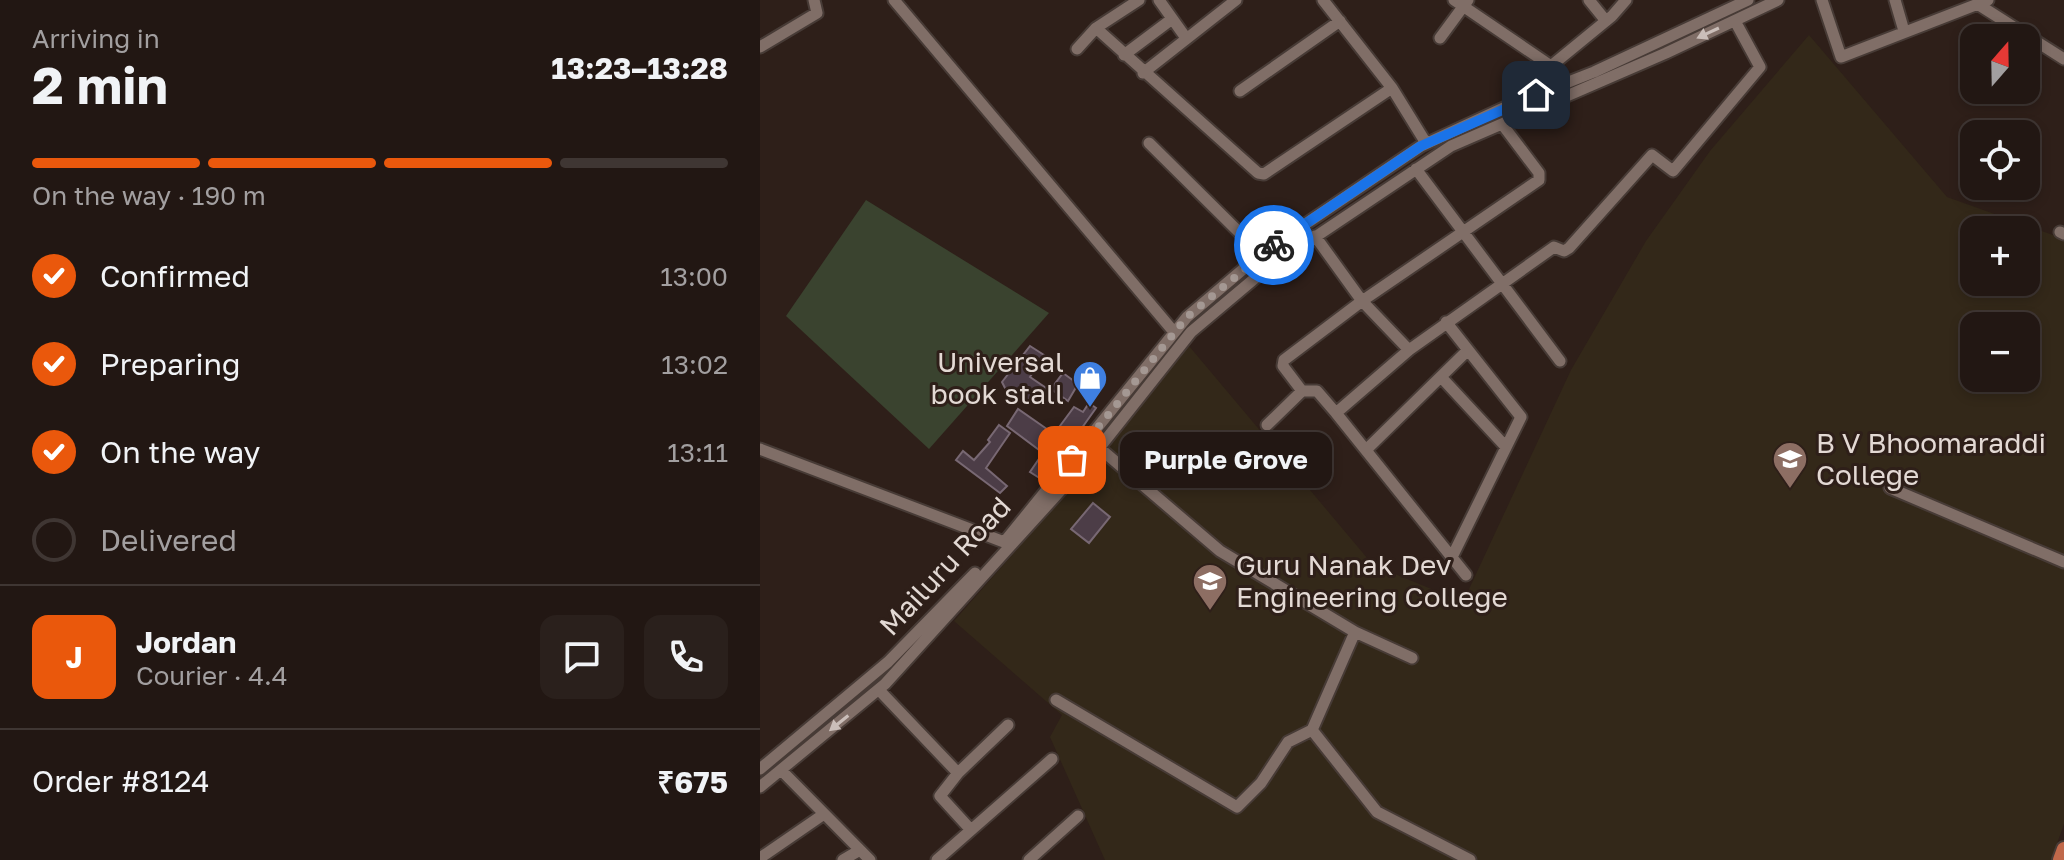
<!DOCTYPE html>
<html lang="en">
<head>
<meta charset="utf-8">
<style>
  :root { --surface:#221713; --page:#2a201c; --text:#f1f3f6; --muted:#a29fa0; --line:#3f3633; --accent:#ea580c }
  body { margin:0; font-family:"Golos Text",sans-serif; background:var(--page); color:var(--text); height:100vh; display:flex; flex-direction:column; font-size:30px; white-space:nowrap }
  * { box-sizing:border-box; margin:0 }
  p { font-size:26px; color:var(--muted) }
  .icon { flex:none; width:44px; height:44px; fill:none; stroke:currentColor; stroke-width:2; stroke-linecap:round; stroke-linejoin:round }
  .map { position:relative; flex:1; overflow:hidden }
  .sheet { display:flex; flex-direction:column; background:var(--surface); width:760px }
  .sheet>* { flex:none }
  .needle { width:52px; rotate:20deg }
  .controls { position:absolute; left:1200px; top:24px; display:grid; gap:16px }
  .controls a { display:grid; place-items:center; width:80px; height:80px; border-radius:16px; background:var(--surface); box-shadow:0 4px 12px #0003,0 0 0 2px var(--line); font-size:40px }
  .pin { position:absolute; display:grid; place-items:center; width:68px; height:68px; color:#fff; margin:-34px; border-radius:16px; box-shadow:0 4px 12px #0006 }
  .courier { position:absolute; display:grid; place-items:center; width:80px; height:80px; margin:-40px; border:6px solid #1a73e8; border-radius:50%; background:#fff; color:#222; box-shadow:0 2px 10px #0007 }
  .bubble { position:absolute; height:56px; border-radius:16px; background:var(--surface); box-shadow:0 4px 12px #0003,0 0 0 2px var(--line); font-size:26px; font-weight:700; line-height:56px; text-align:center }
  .headline em { font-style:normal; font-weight:700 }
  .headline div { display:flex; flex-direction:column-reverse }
  .headline { display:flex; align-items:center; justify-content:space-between; height:136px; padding:0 32px }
  h1 { font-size:52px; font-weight:700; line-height:60px }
  .bar { display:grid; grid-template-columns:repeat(4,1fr); gap:12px 8px; align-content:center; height:96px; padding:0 32px }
  .bar i { height:10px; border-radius:6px; background:var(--line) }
  .bar .active { background:var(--accent) }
  .bar p { grid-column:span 4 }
  .line { display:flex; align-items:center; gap:20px; padding:0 32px; border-top:2px solid var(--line) }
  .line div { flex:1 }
  .round { display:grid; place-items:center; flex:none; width:84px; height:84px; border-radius:16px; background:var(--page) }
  ol { padding:0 32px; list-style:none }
  li { display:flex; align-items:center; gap:24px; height:88px }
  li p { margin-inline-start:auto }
  li .icon { padding:8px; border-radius:50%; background:var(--accent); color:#fff; stroke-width:4 }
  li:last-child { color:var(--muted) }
  li i { width:44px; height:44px; border:4px solid var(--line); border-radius:50% }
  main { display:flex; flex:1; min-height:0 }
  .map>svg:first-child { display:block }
</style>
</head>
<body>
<main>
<section class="sheet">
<div class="headline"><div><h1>2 min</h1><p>Arriving in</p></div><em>13:23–13:28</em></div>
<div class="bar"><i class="active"></i><i class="active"></i><i class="active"></i><i></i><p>On the way · 190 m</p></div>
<ol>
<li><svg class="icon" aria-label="check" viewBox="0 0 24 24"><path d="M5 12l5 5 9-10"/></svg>Confirmed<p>13:00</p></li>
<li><svg class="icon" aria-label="check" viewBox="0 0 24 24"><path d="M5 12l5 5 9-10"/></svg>Preparing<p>13:02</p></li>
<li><svg class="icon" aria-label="check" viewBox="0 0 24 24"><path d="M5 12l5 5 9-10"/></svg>On the way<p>13:11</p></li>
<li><i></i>Delivered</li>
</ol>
<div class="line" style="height:144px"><b class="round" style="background:var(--accent);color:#fff">J</b><div><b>Jordan</b><p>Courier · 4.4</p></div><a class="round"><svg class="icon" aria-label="chat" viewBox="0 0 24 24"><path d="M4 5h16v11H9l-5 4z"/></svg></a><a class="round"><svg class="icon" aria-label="phone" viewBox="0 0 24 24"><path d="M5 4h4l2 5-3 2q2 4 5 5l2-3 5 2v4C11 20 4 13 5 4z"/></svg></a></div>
<div class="line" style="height:104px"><div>Order #8124</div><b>₹675</b></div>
</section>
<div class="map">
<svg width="1304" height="860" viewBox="0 0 1304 860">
  <rect width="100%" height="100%" fill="#2e1f19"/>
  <!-- education -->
  <path fill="#332819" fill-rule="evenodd" d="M1049,35L1187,197L1304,239V824L1291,860H345L290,737L302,715L194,621L327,470L429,346L613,565L703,602L811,370L886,241L950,151ZM1214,230H1266V282H1214ZM1214,326H1266V378H1214Z"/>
  <!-- green -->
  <path fill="#3a432f" d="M106,200L289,313L169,449L26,316Z"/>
  <!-- building -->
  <path fill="#4c3d47" stroke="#786873" stroke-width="2" d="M270,346L284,355L270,377L292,392L286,400L278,394L275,400L271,397L267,402L245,388L242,382Z
    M303,373L318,384L308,401L291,389Z
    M329,403L336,408L297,463L295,461L281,479L270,472L283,453L247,426L258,409L294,434L314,407L323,412Z
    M239,425L250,433L226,468L247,486L240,493L196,460L203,451L214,460L230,442L228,440Z
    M333,503L350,517L329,543L311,529Z"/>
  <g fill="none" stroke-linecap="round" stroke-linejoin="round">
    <!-- minor casing -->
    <g stroke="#473b36" stroke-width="15">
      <path id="minor" d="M134,0L414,332
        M399,0L426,38
        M563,0L632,88L666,143
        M694,0L791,66
        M829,0L846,21
        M1062,0L1081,57L1228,0
        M1135,0L1144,31
        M1219,5L1304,59
        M336,28L498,173L504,174L632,88
        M680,38L708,0
        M0,47L57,13L54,0
        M317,49L336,28L379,0
        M364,55L412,19
        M383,73L476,0
        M802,85L791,66L852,16L866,0
        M480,91L580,21
        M389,143L501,254
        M656,169L800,361
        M1300,232L1304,234
        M555,236L602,301L649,350L794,247L804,251L809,248L892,155L913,171L1000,67L975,21
        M686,322L761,417L692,557
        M681,377L746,447
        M542,391H557L576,413L649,350
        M576,413L706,575
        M507,425L542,391L523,366L524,360L602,301L779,180V173L742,124
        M336,445L460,551L595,632L652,658
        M0,449L244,542
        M606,450L708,350
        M1130,488L1304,562
        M246,540L427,317L501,254L661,146L750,105L834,72L988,0
        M119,690L198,773
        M296,700L477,807L501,783L528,742L552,730L595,632
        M552,730L617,812L710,860
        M0,769L128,662L215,573
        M21,770L110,860
        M0,787L125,684L340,447L431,332L500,274L691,146L906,53L1018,0
        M211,830L180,796L198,773L248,725
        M0,858L64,814
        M83,860L100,850
        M177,860L292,759
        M269,860L318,816"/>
    </g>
    <!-- major casing -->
    <g stroke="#473b36" stroke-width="18">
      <path id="major" d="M1300,860L1304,849"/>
    </g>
    <!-- minor -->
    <use href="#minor" stroke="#806e67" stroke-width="11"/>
    <!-- major -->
    <use href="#major" stroke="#c0684a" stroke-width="14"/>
  </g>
  <!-- one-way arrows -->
  <defs><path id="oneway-solid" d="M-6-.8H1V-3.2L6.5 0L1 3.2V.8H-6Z" transform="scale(2)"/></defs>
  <g fill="#cabeb9">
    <use href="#oneway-solid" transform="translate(948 33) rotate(155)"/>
    <use href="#oneway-solid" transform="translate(79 723) rotate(141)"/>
  </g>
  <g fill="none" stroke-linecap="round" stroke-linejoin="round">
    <!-- done -->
    <path stroke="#a49893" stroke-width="8" stroke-dasharray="0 14.4" d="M312,460L427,317L514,245"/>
    <!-- route -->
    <path stroke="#1a73e8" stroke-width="10" d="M514,245L661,146L776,95"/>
  </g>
  <!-- icons -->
  <defs>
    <g id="shop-pin" transform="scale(1.8)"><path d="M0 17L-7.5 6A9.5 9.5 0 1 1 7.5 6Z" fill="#3f7fe0" stroke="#2e1f19"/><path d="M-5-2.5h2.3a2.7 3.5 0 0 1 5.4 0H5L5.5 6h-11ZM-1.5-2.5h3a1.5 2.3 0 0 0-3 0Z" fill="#fff"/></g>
    <g id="university-pin" transform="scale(1.8)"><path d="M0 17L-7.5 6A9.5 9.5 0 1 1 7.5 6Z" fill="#8d6e63" stroke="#2e1f19"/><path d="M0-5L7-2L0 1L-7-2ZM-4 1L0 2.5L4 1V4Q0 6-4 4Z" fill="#fff"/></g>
  </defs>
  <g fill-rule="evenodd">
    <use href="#shop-pin" x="330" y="378"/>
    <use href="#university-pin" x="1030" y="459"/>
    <use href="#university-pin" x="450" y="581"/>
  </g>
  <g text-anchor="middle" stroke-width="6" stroke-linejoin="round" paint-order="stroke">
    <!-- poi labels -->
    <g font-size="28" fill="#e3d9d4" stroke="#2e1f19" text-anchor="start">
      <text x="304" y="372" text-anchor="end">Universal<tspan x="304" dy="32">book stall</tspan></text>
      <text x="1056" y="453">B V Bhoomaraddi<tspan x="1056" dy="32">College</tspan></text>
      <text x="476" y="575">Guru Nanak Dev<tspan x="476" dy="32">Engineering College</tspan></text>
    </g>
    <!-- street labels -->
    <g font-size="28" fill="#e3d9d4" stroke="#2e1f19">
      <text transform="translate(185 566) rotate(-47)" y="10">Mailuru Road</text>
    </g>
  </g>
</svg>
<div class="controls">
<a><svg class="needle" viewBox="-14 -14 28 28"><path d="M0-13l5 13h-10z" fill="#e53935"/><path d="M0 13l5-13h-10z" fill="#a29fa0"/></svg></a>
<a><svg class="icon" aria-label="locate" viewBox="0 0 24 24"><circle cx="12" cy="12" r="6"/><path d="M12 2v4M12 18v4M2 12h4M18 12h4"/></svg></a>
<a>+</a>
<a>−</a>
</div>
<div class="pin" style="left:312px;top:460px;background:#ea580c"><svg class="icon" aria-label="bag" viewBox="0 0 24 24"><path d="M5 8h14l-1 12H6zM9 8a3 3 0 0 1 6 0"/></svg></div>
<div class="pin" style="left:776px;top:95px;background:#1f2937"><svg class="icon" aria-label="home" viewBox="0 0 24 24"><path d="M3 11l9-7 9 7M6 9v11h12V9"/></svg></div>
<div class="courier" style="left:514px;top:245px"><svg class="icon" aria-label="bike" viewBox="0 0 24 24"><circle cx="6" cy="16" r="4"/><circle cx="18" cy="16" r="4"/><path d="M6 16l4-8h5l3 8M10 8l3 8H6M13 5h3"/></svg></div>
<div class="bubble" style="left:360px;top:432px;width:212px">Purple Grove</div>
</div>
</main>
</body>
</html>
